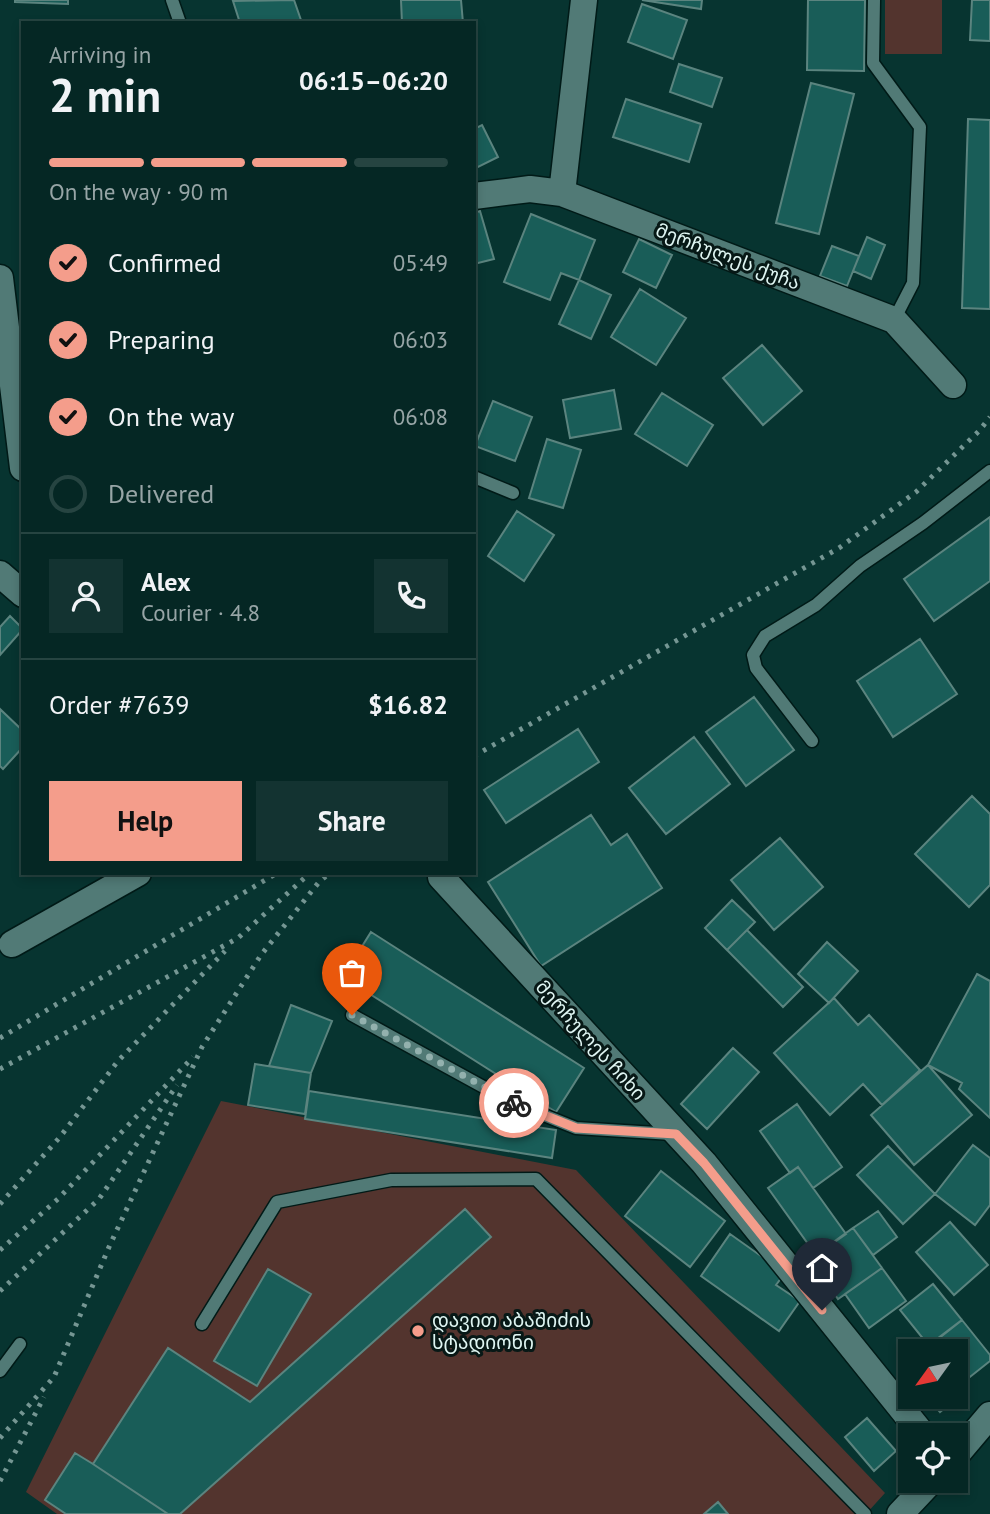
<!DOCTYPE html>
<html lang="en">
<head>
<meta charset="utf-8">
<style>
  :root { --surface:#052724; --page:#133331; --text:#f1f3f6; --muted:#97a5a6; --line:#264441; --accent:#f49d8b }
  body { margin:0; font-family:"PT Sans","Noto Sans Georgian",sans-serif; background:var(--page); color:var(--text); height:100vh; display:flex; flex-direction:column; font-size:26px; white-space:nowrap }
  * { box-sizing:border-box; margin:0 }
  p { font-size:23px; color:var(--muted) }
  .icon { flex:none; width:38px; height:38px; fill:none; stroke:currentColor; stroke-width:2; stroke-linecap:round; stroke-linejoin:round }
  .map { position:relative; flex:1; overflow:hidden }
  .side { position:absolute; left:21px; top:21px; width:455px; height:854px; display:flex; flex-direction:column; background:var(--surface); border-radius:0px; box-shadow:0 4px 10px #0003,0 0 0 2px var(--line) }
  .side>* { flex:none }
  .needle { width:46px; rotate:237deg }
  .buttons { position:absolute; left:898px; top:1339px; display:grid; gap:14px }
  .buttons a { display:grid; place-items:center; width:70px; height:70px; border-radius:0px; background:var(--surface); box-shadow:0 4px 10px #0003,0 0 0 2px var(--line); font-size:35px }
  .pin { position:absolute; display:grid; place-items:center; width:60px; height:60px; color:#fff; margin:-72px -30px; border-radius:50% 50% 50% 0; rotate:-45deg; box-shadow:0 0 7px #0007 }
  .pin .icon { rotate:45deg }
  .courier { position:absolute; display:grid; place-items:center; width:70px; height:70px; margin:-35px; border:5px solid #f49d8b; border-radius:50%; background:#fff; color:#222; box-shadow:0 2px 9px #0007 }
  .summary em { font-style:normal; font-weight:700 }
  .summary div { display:flex; flex-direction:column-reverse }
  .summary { display:flex; align-items:center; justify-content:space-between; height:119px; padding:0 28px }
  h1 { font-size:46px; font-weight:700; line-height:52px }
  .bar { display:grid; grid-template-columns:repeat(4,1fr); gap:10px 7px; align-content:center; height:84px; padding:0 28px }
  .bar i { height:9px; border-radius:5px; background:var(--line) }
  .bar .selected { background:var(--accent) }
  .bar p { grid-column:span 4 }
  .line { display:flex; align-items:center; gap:18px; padding:0 28px; border-top:2px solid var(--line) }
  .line div { flex:1 }
  .round { display:grid; place-items:center; flex:none; width:74px; height:74px; border-radius:0px; background:var(--page) }
  ol { padding:0 28px; list-style:none }
  li { display:flex; align-items:center; gap:21px; height:77px }
  li p { margin-inline-start:auto }
  li .icon { padding:7px; border-radius:50%; background:var(--accent); color:#111; stroke-width:4 }
  li:last-child { color:var(--muted) }
  li i { width:38px; height:38px; border:4px solid var(--line); border-radius:50% }
  .button { display:flex; gap:14px; margin-top:auto; padding:14px 28px }
  .button a { flex:1; height:80px; border-radius:0px; background:var(--accent); color:#111; font-size:28px; font-weight:700; line-height:80px; text-align:center }
  .button a+a { background:var(--page); color:var(--text) }
  .map>svg:first-child { display:block }
</style>
</head>
<body>
<div class="map">
<svg width="990" height="1514" viewBox="0 0 990 1514">
  <rect width="100%" height="100%" fill="#073430"/>
  <!-- green -->
  <path fill="#53342e" d="M885,0H942V54H885Z
    M221,1101L576,1170L885,1493L866,1514H57L26,1492Z"/>
  <!-- building -->
  <path fill="#195d58" stroke="#5b847f" stroke-width="2" d="M15,0H68V4L15,2Z
    M294,0L302,23H240L233,1Z
    M401,0H461L463,23H402Z
    M642,0H702L701,9Z
    M808,0H865L864,71L807,70Z
    M972,0H990V41L970,40Z
    M642,4L687,20L673,59L628,42Z
    M679,64L722,78L712,107L670,92Z
    M811,83L854,94L819,234L776,223Z
    M626,99L701,124L689,162L613,137Z
    M968,119L990,120V309L962,308Z
    M482,125L498,157L474,169V129Z
    M480,211L494,259L474,264V213Z
    M531,214L595,240L579,280L561,273L550,300L504,282Z
    M867,237L885,245L871,279L853,271Z
    M639,239L672,255L656,288L623,272Z
    M832,246L859,256L847,286L820,276Z
    M579,280L611,295L591,339L559,324Z
    M640,289L686,318L656,365L611,337Z
    M762,345L802,391L763,425L723,378Z
    M614,390L621,429L570,438L563,400Z
    M662,393L713,425L687,466L635,434Z
    M493,401L532,417L515,461L475,446Z
    M547,439L581,450L563,508L529,498Z
    M517,511L554,535L524,581L488,556Z
    M990,517V581L934,621L904,579Z
    M10,616L23,629L0,655V627Z
    M920,639L957,694L893,737L857,681Z
    M754,697L794,750L746,786L706,732Z
    M0,709L23,731V747L3,769L0,766Z
    M578,729L599,762L506,823L484,790Z
    M694,737L730,784L666,834L629,788Z
    M972,796L990,814V885L969,907L915,854Z
    M591,815L611,845L627,834L662,888L541,966L488,882Z
    M780,838L823,887L774,930L731,880Z
    M732,900L755,922L727,950L705,928Z
    M747,930L803,987L783,1007L727,950Z
    M371,932L584,1068L556,1112L343,977Z
    M827,942L858,971L829,1003L798,974Z
    M977,974L990,981V1118L959,1089L962,1083L928,1065Z
    M834,998L858,1025L869,1015L920,1070L882,1105L863,1084L830,1115L774,1053Z
    M291,1005L332,1021L311,1073L269,1066Z
    M733,1048L759,1072L707,1129L681,1104Z
    M255,1064L311,1073L305,1114L248,1105Z
    M928,1065L972,1115L914,1165L871,1115Z
    M309,1091L556,1130L552,1158L305,1119Z
    M797,1104L842,1167L813,1188L798,1167L790,1173L760,1131Z
    M973,1145L990,1158V1205L975,1225L935,1194Z
    M888,1146L935,1194L903,1224L857,1175Z
    M798,1167L846,1234L816,1255L768,1188Z
    M661,1171L725,1221L690,1267L625,1216Z
    M465,1209L491,1237L180,1514H168L93,1464L168,1348L250,1402Z
    M878,1211L897,1237L873,1255L853,1228Z
    M950,1222L988,1265L954,1295L916,1252Z
    M853,1228L882,1268L838,1299L810,1259Z
    M730,1234L785,1273L776,1285L800,1301L779,1331L701,1276Z
    M882,1268L906,1301L869,1328L845,1294Z
    M268,1269L311,1294L257,1386L214,1361Z
    M933,1284L962,1320L929,1346L900,1310Z
    M962,1320L990,1355V1361L956,1388V1351H921Z
    M926,1396H951L954,1400L940,1412Z
    M867,1418L896,1451L874,1471L845,1437Z
    M75,1453L93,1464L168,1514H66L45,1500Z
    M718,1502L728,1514H704Z"/>
  <g fill="none" stroke-linecap="round" stroke-linejoin="round">
    <!-- service casing -->
    <g stroke="#001a17" stroke-width="15">
      <path id="service" d="M172,0L180,23
        M874,0L873,63L920,127L913,283L894,320
        M474,477L513,493
        M812,741L756,668L753,655L765,636L816,605L860,566L923,523L990,471
        M352,1015L509,1101L576,1128L672,1134
        M202,1324L277,1202L391,1180L536,1179L865,1514
        M0,1371L20,1344"/>
    </g>
    <!-- minor casing -->
    <g stroke="#001a17" stroke-width="29">
      <path id="minor" d="M562,193L584,0
        M474,196L530,189L562,193L894,320L953,385
        M0,278L23,468
        M0,574L23,594
        M441,877L704,1163L923,1435
        M12,944L138,873
        M956,1455L990,1415
        M900,1514L932,1480"/>
    </g>
    <!-- service -->
    <use href="#service" stroke="#517a76" stroke-width="12"/>
    <!-- minor -->
    <use href="#minor" stroke="#517a76" stroke-width="26"/>
    <!-- rail -->
    <path stroke="#759693" stroke-width="5" stroke-dasharray="3.5 7" stroke-linecap="butt" d="M474,756L839,548L916,492L980,430L990,417
      M0,1038L277,873
      M0,1069L238,938L310,873
      M0,1204L60,1137L118,1061L225,951
      M0,1250L58,1199L193,1057
      M0,1291L99,1199L177,1085
      M0,1438L54,1377L109,1247L202,1047L261,955L319,882L330,873
      M0,1481L44,1397"/>
  </g>
  <g fill="none" stroke-linecap="round" stroke-linejoin="round">
    <!-- done -->
    <path stroke="#93b1ae" stroke-width="7" stroke-dasharray="0 12.6" d="M352,1015L514,1103"/>
    <!-- route -->
    <path stroke="#f49d8b" stroke-width="9" d="M514,1103L576,1128L676,1134L704,1163L822,1310"/>
  </g>
  <!-- markers -->
  <circle fill="#f49d8b" stroke="#071816" stroke-width="2.5" cx="418" cy="1331" r="7"/>
  <g text-anchor="middle" stroke-width="6" stroke-linejoin="round" paint-order="stroke">
    <!-- street labels -->
    <g font-size="19" fill="#dff5f2" stroke="#071816">
      <text transform="translate(728 256) rotate(21)" y="7">მერჩულეს ქუჩა</text>
      <text transform="translate(591 1040) rotate(48)" y="7">მერჩულეს ჩიხი</text>
    </g>
    <!-- poi labels -->
    <g font-size="19" fill="#dff5f2" stroke="#071816" text-anchor="start">
      <text x="432" y="1327">დავით აბაშიძის<tspan x="432" dy="22">სტადიონი</tspan></text>
    </g>
  </g>
</svg>
<div class="buttons">
<a><svg class="needle" viewBox="-14 -14 28 28"><path d="M0-13l5 13h-10z" fill="#e53935"/><path d="M0 13l5-13h-10z" fill="#97a5a6"/></svg></a>
<a><svg class="icon" aria-label="locate" viewBox="0 0 24 24"><circle cx="12" cy="12" r="6"/><path d="M12 2v4M12 18v4M2 12h4M18 12h4"/></svg></a>
</div>
<div class="pin" style="left:352px;top:1015px;background:#ea580c"><svg class="icon" aria-label="bag" viewBox="0 0 24 24"><path d="M5 8h14l-1 12H6zM9 8a3 3 0 0 1 6 0"/></svg></div>
<div class="pin" style="left:822px;top:1310px;background:#1f2937"><svg class="icon" aria-label="home" viewBox="0 0 24 24"><path d="M3 11l9-7 9 7M6 9v11h12V9"/></svg></div>
<div class="courier" style="left:514px;top:1103px"><svg class="icon" aria-label="bike" viewBox="0 0 24 24"><circle cx="6" cy="16" r="4"/><circle cx="18" cy="16" r="4"/><path d="M6 16l4-8h5l3 8M10 8l3 8H6M13 5h3"/></svg></div>
<section class="side">
<div class="summary"><div><h1>2 min</h1><p>Arriving in</p></div><em>06:15–06:20</em></div>
<div class="bar"><i class="selected"></i><i class="selected"></i><i class="selected"></i><i></i><p>On the way · 90 m</p></div>
<ol>
<li><svg class="icon" aria-label="check" viewBox="0 0 24 24"><path d="M5 12l5 5 9-10"/></svg>Confirmed<p>05:49</p></li>
<li><svg class="icon" aria-label="check" viewBox="0 0 24 24"><path d="M5 12l5 5 9-10"/></svg>Preparing<p>06:03</p></li>
<li><svg class="icon" aria-label="check" viewBox="0 0 24 24"><path d="M5 12l5 5 9-10"/></svg>On the way<p>06:08</p></li>
<li><i></i>Delivered</li>
</ol>
<div class="line" style="height:126px"><a class="round"><svg class="icon" aria-label="person" viewBox="0 0 24 24"><circle cx="12" cy="8" r="4"/><path d="M4 21q1-7 8-7t8 7"/></svg></a><div><b>Alex</b><p>Courier · 4.8</p></div><a class="round"><svg class="icon" aria-label="phone" viewBox="0 0 24 24"><path d="M5 4h4l2 5-3 2q2 4 5 5l2-3 5 2v4C11 20 4 13 5 4z"/></svg></a></div>
<div class="line" style="height:91px"><div>Order #7639</div><b>$16.82</b></div>
<div class="button"><a>Help</a><a>Share</a></div>
</section>
</div>
</body>
</html>
